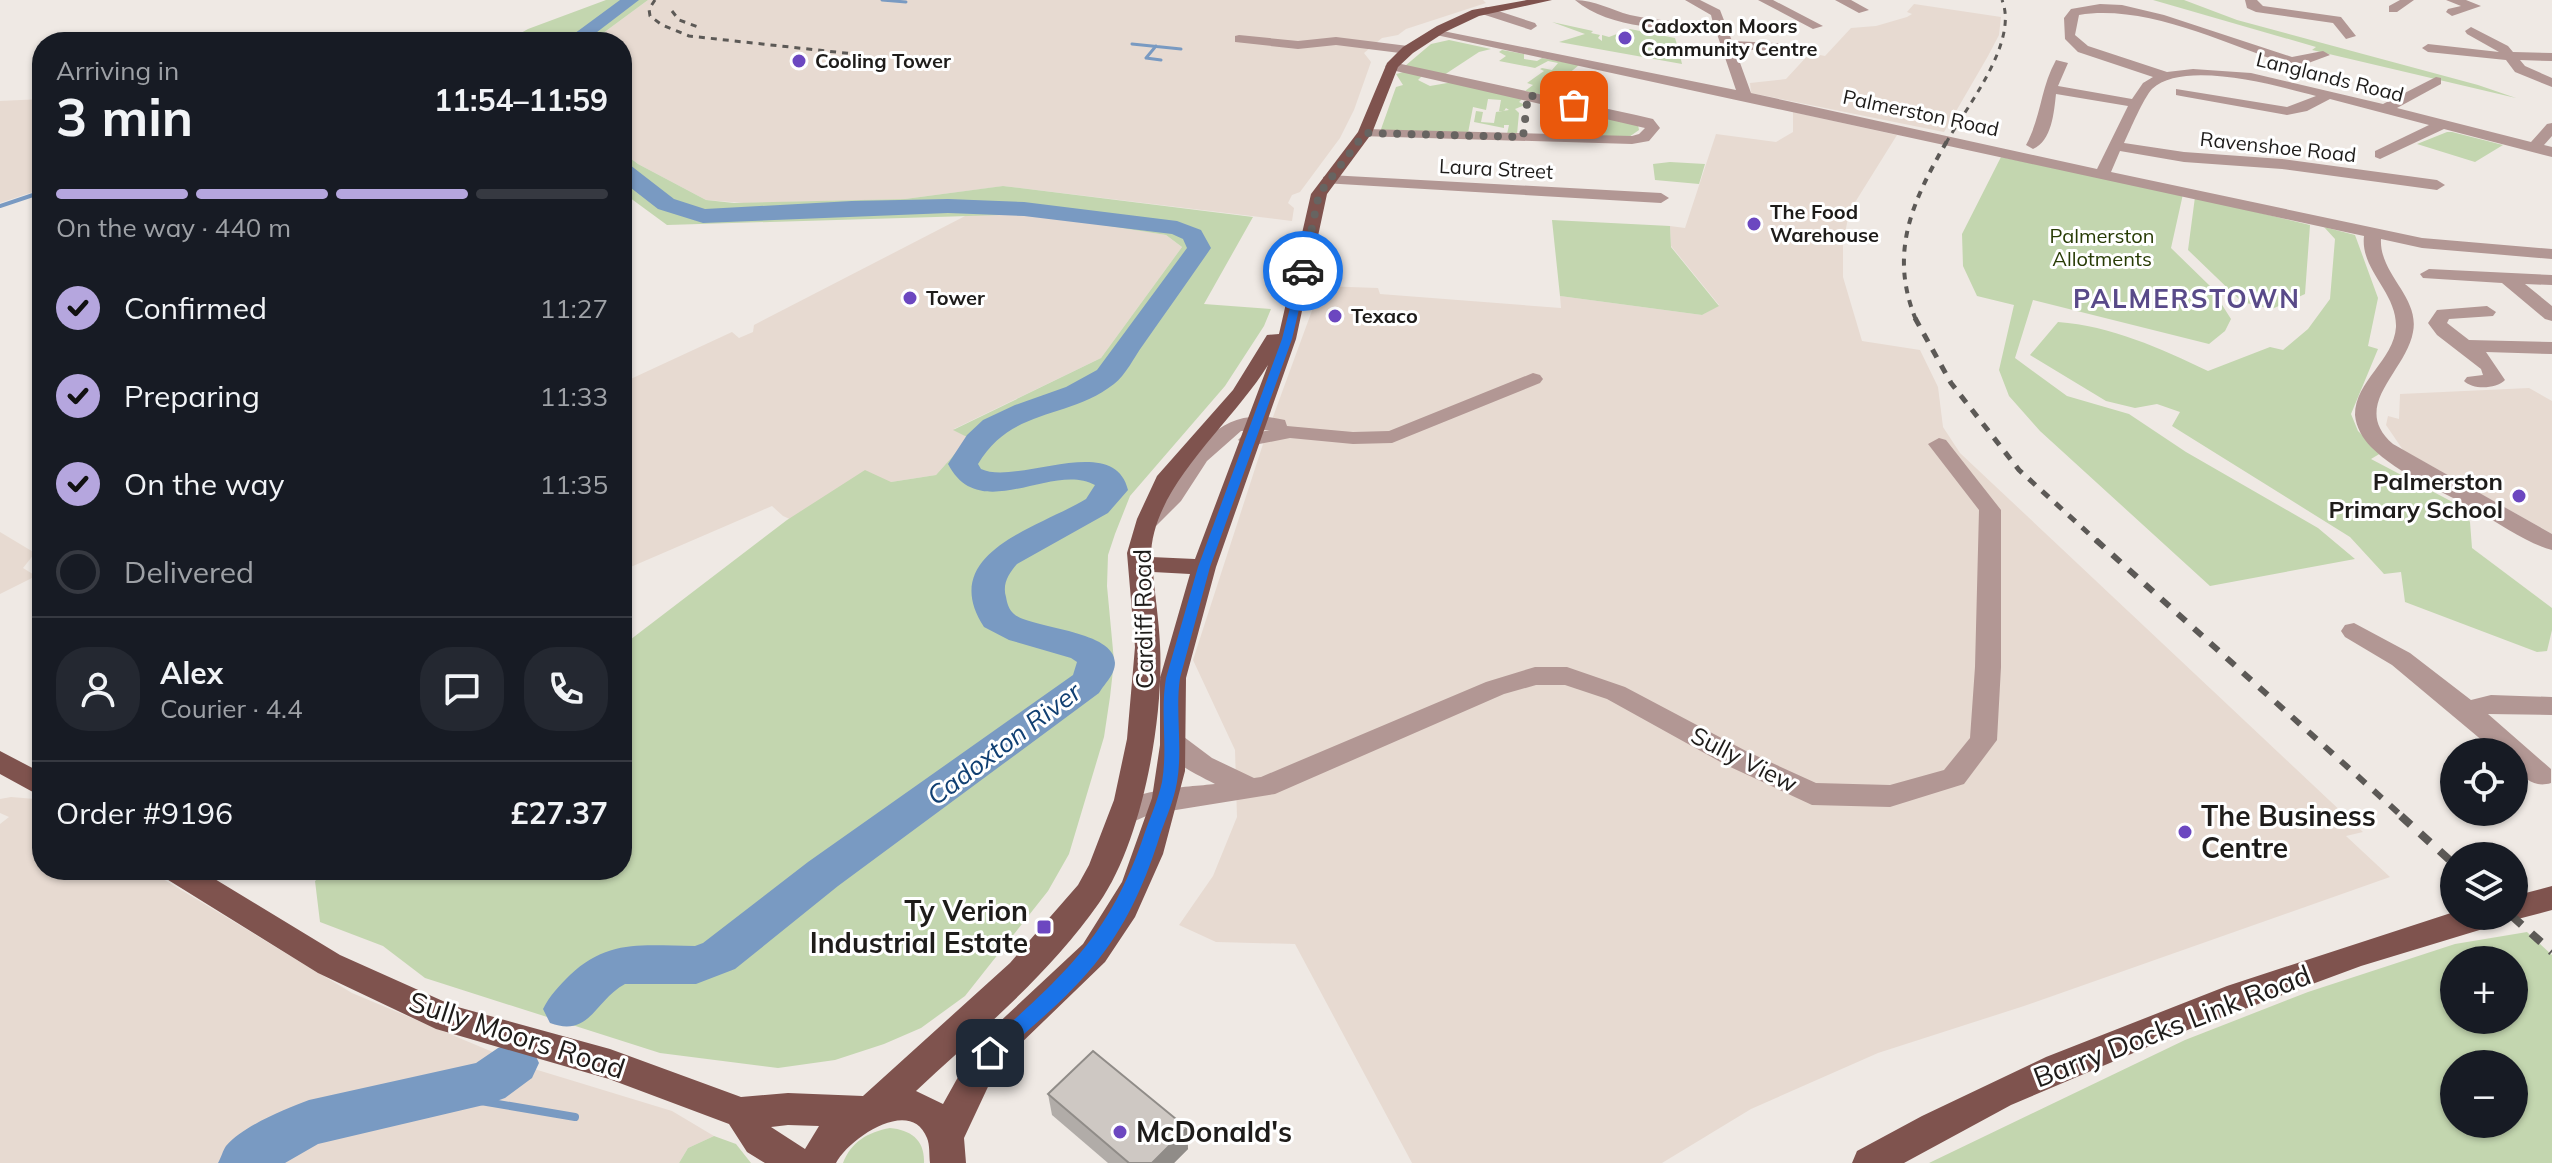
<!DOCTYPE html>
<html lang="en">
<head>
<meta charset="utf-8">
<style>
  :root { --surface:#171b24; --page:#242831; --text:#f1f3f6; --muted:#9ea1a6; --line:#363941; --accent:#b5a6de }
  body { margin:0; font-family:Mulish,sans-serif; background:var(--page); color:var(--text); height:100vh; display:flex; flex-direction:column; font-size:30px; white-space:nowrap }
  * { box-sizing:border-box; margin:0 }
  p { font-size:26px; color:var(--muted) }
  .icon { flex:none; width:44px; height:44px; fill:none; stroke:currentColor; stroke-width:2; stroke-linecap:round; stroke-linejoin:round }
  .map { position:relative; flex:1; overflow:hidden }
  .sheet { position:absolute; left:32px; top:32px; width:600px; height:848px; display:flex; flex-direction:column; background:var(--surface); border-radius:32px; box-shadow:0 2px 6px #0004 }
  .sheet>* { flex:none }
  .tools { position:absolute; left:2440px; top:738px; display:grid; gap:16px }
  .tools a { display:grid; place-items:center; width:88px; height:88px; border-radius:50%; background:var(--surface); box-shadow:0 2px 6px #0004; font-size:40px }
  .pin { position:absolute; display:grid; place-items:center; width:68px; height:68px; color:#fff; margin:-34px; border-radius:16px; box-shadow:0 4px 12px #0006 }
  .courier { position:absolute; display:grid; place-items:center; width:80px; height:80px; margin:-40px; border:6px solid #1a73e8; border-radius:50%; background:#fff; color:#222; box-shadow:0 2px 10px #0007 }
  .overview em { font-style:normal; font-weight:700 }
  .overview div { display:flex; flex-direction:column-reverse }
  .overview { display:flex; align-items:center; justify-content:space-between; height:136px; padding:0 24px }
  h1 { font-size:52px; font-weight:700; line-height:60px }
  .bar { display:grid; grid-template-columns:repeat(4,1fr); gap:12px 8px; align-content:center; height:96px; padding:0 24px }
  .bar i { height:10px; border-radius:6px; background:var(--line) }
  .bar .selected { background:var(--accent) }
  .bar p { grid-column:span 4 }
  .line { display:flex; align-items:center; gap:20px; padding:0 24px; border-top:2px solid var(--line) }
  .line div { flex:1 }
  .round { display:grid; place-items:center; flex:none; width:84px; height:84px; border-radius:32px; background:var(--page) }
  ol { padding:0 24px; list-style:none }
  li { display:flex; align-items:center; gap:24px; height:88px }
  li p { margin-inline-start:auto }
  li .icon { padding:8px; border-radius:50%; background:var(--accent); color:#111; stroke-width:4 }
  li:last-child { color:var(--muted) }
  li i { width:44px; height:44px; border:4px solid var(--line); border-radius:50% }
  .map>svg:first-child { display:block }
</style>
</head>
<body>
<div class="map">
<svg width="2552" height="1163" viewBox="0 0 2552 1163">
  <rect width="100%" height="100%" fill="#efe9e4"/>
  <!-- built -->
  <path fill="#e7dad1" d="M648,0H1483L1486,3L1406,29L1398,35L1382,38L1364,53L1371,62L1354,110L1340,138L1300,192L1292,195L1288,203L1294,208L1292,221L1004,186L905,199L744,203L706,200L638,164L622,152V42H591Z
    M1914,4L2001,17L1999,35L1988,56L1944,132L1751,93L1750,83L1786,79L1810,53L1825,56L1851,28L1876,26L1907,17L1912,14L1907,12Z
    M42,99V189L0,203V101Z
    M1793,112L1897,135L1849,212L1843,245V277L1862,341L1920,350L1938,387L1943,427L1960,453L2363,832L2346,836L2390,877L2024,1006L1878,1053L1751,1109L1662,1163H1412L1295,944L1216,942L1179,925L1213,876L1237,817L1235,750L1193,660L1263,444L1321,286L1378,288L1380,294L1561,308L1560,296L1702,315L1719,305L1671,246L1670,226L1685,228L1716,134L1776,142L1793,132Z
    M969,214H1033L1166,235L1182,247L1101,358L954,429L969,438L936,475L891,482L801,524L783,516L772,506L626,569L622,564V383L732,332L739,338L753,332L754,325Z
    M2529,388L2552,401V534L2403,450L2386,425L2388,416L2399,419L2400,394Z
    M0,532L35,553L23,568L36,576L0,594Z
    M11,797L35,799L42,803V870H148L352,993L531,1068L672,1111L714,1136L688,1148L679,1163H0V824L9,817L0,813V799Z"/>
  <!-- green -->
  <path fill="#c3d6af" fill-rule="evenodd" d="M606,0H648L591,42H505L528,29Z
    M2153,0H2184L2237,20L2478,85L2516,98L2312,50L2316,47Z
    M1552,22L1593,31L1591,33L1600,35L1598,38L1602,41V35L1609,37L1630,29L1675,38L1678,48L1675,50L1679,51L1682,64L1559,42L1585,34Z
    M1449,40L1491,49L1479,52L1444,75L1405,66L1431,44Z
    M1502,50L1524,54V59L1537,61L1542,58L1579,65L1543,95L1525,91L1533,85L1527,83L1544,71L1540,69L1542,68L1552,70L1558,63L1548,61L1535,68L1499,61L1506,56L1499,52Z
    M1407,71L1422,76L1418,80L1430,86L1453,82L1522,99L1519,102L1525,105L1515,109L1519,113L1517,134H1507L1509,125H1504V128L1474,122L1476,111L1483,112L1481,122L1494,123L1496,112L1509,110L1506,108L1504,111H1499L1501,100L1488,99L1486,110L1473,107L1468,133L1380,132L1396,87L1403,85L1396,74Z
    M1561,105L1638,125L1639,130L1629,137L1560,136Z
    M2447,132H2452L2503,145L2475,162L2417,144Z
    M622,152L638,164L706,200L734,203L905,199L1003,186L1253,217L1204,304L1271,309L1264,326L1225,386L1130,496L1115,534L1108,555L1107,586L1114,661L1110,697L1104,737L1069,854L1048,891L965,996L921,1028L884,1044L835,1060L778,1068L660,1053L425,978L383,946L320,922L315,881L329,870H622V646L787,520L865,470L891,482L936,475L969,438L953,430L1101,358L1182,247L1166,235L1033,214L667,225L622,192Z
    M2001,157L2183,194L2171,248L2210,286L2231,319L2225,331L2209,344L2033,300L2015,358L2067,396L2129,414L2186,452L2318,528L2355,559L2210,586L2040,431L2009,396L1999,370L2014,305L1977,296L1963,266L1962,234Z
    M1670,162L1705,164L1699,184L1655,180L1653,164Z
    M2195,197L2310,225L2305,294L2272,309L2242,302L2188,250Z
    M1552,220L1670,226L1671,247L1719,306L1702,315L1560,296Z
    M2324,227L2355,235L2378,298L2368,346L2378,349L2351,414L2358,431L2381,453L2371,459L2462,507L2470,522L2472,548L2552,608V630L2547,651L2537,652L2405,602L2401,572L2384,574L2350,537L2172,426L2180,412L2157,404L2135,408L2106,401L2030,355L2058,322C2111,326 2160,348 2208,371L2270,347L2283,350L2308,329L2330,299L2335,239Z
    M2527,932L2552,955V1163H1929L2185,1040L2308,992L2455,944ZM2454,960H2514V1020H2454ZM2454,1064H2514V1124H2454Z
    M890,1128C911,1130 925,1140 924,1163H843C851,1142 868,1132 890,1128Z
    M714,1136L736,1144L751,1163H679L688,1148Z"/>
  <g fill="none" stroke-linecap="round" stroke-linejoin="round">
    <!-- stream-far2 -->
    <path stroke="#799ac2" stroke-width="3" d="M882,0L906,2
      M1132,44L1181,49
      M1156,46L1146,58L1161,60"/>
    <!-- stream-far1 -->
    <path stroke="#799ac2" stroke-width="4" d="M0,206L42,192"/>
    <!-- stream -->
    <path stroke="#799ac2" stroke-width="8" d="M433,1093L575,1117"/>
    <!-- river -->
    <path fill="#799ac2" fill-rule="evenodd" d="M620,0H639L584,42H563Z
      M622,163L630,165L674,199L705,209L852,201L948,199L1024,202L1177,221L1201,230L1211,248C1189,280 1166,312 1143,345C1134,357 1126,375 1114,384C1068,420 1012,407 978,464L981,469C1017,486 1114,431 1128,490L1108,513L1017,564C1009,573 1002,584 1006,597C1007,603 1009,610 1014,614C1032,630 1130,630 1113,672C1110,679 1103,686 1099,693L838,886L735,969L696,984H625C595,1000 590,1038 550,1023L543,1009C550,995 559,986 570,975C609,938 645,946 695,946L703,943L808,862L1073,675L1077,662L1071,658L1009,640L984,627C936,553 1038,528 1086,499L1095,485C1052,461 980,526 948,464L967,435L983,420L1015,405L1066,387L1097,370L1187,248L1183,239L1172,234L1024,216L948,213L703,223L658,209L622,181Z
      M515,1041L532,1048L539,1063L532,1078L505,1098L488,1104L318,1144L285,1163H218C221,1158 223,1150 226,1146C243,1126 285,1109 309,1100L476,1063L498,1048Z"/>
    <!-- minor -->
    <path fill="#b29794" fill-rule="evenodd" d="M1575,0C1595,0 1611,10 1630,15C1657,21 1686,22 1713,23L1711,15L1685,0H1700L1720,10L1732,41L1795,44L1801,48L1795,52L1735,49L1751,93L2097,169L2128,106L2056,94C2054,112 2052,141 2033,149L2026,145C2042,115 2040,89 2056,60L2068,63L2058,86L2132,99L2143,83L2153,77L2078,52L2065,39L2064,18L2071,9L2100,4L2122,5L2164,15L2292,57L2323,51L2330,55L2303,65V71L2296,75L2291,74L2286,64C2224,43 2145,4 2079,15L2075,35L2088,46L2167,72L2193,69L2251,73L2383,104L2436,77L2441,78V84L2397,108L2531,142L2547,124L2552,123V136L2544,145L2552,147V157L2444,129L2380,159L2375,157V151L2429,125L2330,99L2307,111L2287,115L2181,96L2176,95V89L2287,107L2316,96C2278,86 2184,59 2152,89C2143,99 2131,128 2124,143L2184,152L2282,159L2437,180L2445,185L2437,190L2282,169L2184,162L2120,151L2111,172L2422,238L2552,249V259L2422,248L2381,239C2379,274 2420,297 2413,332C2406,372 2349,406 2393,444L2552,534V550C2526,543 2500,524 2476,510C2442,491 2399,475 2371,447C2363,439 2356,427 2355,415C2355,381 2394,360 2396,327C2397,292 2360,270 2364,236L1427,33L1433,29L1736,90L1716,31C1672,29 1610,30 1575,0Z
      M1758,0H1773L1823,26L1813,29Z
      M1835,0H1851L1869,10L1859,13Z
      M2245,0H2257L2263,6L2341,17L2356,36L2346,39L2333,23L2256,12L2247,8Z
      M2400,0H2414L2397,12H2389V6Z
      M2446,0H2466L2481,6L2452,16L2446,12L2448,9L2461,6Z
      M1486,7L1535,23L1537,26L1531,30L1482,14L1480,11Z
      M2471,27L2508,46L2513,52L2552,53V61L2520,60L2525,66L2552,78V87L2515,72L2506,60L2428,52L2422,48L2428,44L2499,52L2467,34L2465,31Z
      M1239,35L1298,41L1336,37L1408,46L1414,50L1408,54L1336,45L1298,49L1235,42V36Z
      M1392,62L1636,115L1653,119L1660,128L1649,141L1632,144L1360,136V130L1365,129L1632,136L1639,134L1645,128L1387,69L1385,66Z
      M1329,175L1661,193L1669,198L1661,203L1323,183V177Z
      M2429,269L2552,275V285L2525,284L2552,306V321L2545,319L2502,283L2423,278L2420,274Z
      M2487,306L2496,312L2493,316L2449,319L2447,323L2469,340L2552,342V354L2486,352L2505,380C2496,389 2473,390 2464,381L2467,377L2483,375L2481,369L2437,335L2428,323L2437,310Z
      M1533,373L1540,375L1543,379L1540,383L1392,443L1353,444L1290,438L1249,446L1238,440L1242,436L1270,430L1241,431L1207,461L1181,501L1156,526H1140L1137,521C1145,509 1158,501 1167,489C1200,445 1222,404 1285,420L1287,426L1353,432L1389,431Z
      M1939,438L1946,440L2001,510V667L1997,740L1964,784L1890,807L1812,805L1726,765L1607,699L1565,685H1536L1504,694L1275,794L1151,814L1123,826L1113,823L1109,815C1123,789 1188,787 1215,784C1196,774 1171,763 1160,744L1164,737L1174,734L1184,737L1212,758L1254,778L1261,777L1486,682L1535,667H1567L1625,687L1746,751L1816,783L1890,785L1944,770L1970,738L1975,667L1979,510L1928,444Z
      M2354,623L2410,653L2471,700L2491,695L2552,697V715L2488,714L2551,769V783C2534,788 2526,779 2514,768V752H2496L2392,665L2345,637L2341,631L2345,625Z"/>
    <!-- major -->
    <path fill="#7f534e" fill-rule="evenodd" d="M1527,0H1552L1479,16L1445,32L1413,53L1398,67L1372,133L1327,194L1296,339L1216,567L1186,678L1185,771L1163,854L1135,917L1105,962L1013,1051L994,1074L964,1138L966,1163H930C929,1155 930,1145 927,1138C911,1096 849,1138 836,1163H765L747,1152L729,1124L609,1079L436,1029L318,973L165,878L161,870H200L340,955L454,1006L610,1049L741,1097L788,1093L863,1096L1010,963L1078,885L1089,865L1114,800L1127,739L1135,647L1127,553L1137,519L1157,476L1233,390L1267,335L1279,334L1311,194L1358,132L1387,63L1403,47L1437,26L1472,10ZM1268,365L1195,559L1151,557C1151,487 1232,424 1268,365ZM1153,572L1190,574L1160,678V745L1152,798L1122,882L1083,944L977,1043L943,1104L916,1091C979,1032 1049,975 1099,903C1142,842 1164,719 1160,645C1159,621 1155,596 1153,572ZM788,1125L819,1126L805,1149L771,1127Z
      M0,751L42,773V797L0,774Z
      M2552,886V910L2514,920L2503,917L2514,916V896Z
      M2454,912V916H2500L2496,925L2361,966L2190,1029L2011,1105L1904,1163H1852L1857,1151L1922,1116L2046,1057L2227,986Z"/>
    <!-- rail-far4 -->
    <path stroke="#5c5956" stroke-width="3" stroke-dasharray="6 6" stroke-linecap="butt" d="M655,0L649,9L650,16L662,25L689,36L863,55
      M672,11L679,20L698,27
      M1946,143C1967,106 2019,42 2002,0"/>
    <!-- rail-far3 -->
    <path stroke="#5c5956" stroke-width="4" stroke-dasharray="7 7" stroke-linecap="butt" d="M1916,320C1888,252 1913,200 1947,141"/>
    <!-- rail-far2 -->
    <path stroke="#5c5956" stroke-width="5" stroke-dasharray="9 9" stroke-linecap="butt" d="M1915,318L1951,383L2019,470L2098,542"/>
    <!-- rail-far1 -->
    <path stroke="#5c5956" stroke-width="6" stroke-dasharray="11 11" stroke-linecap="butt" d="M2096,540L2404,818"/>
    <!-- rail -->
    <path stroke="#5c5956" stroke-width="8" stroke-dasharray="13 13" stroke-linecap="butt" d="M2401,816L2454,864
      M2512,916L2552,952"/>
  </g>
  <!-- wall -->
  <path fill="#b1aca8" d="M1048,1094L1187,1128L1188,1149L1174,1163H1108L1052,1115Z"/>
  <!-- shaded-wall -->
  <path fill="#908c88" d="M1187,1128L1188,1149L1174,1163H1152Z"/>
  <!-- building -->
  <path fill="#cec8c3" stroke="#908c88" stroke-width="2" d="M1093,1051L1187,1128L1152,1163H1129L1048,1094Z"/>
  <!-- route -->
  <path fill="#1a73e8" d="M1300,269L1308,271L1292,339L1210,567L1180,678C1175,712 1183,747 1177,782C1174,800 1166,818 1160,835C1147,877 1129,920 1101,956C1072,995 1032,1026 996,1059H983L981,1053L983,1048C1061,977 1109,939 1144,835C1150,818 1158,800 1162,782C1168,747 1160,713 1166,678L1198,567L1282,339Z"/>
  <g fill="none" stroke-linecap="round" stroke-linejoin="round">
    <!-- done -->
    <path stroke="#676461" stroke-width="8" stroke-dasharray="0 14.4" d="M1303,271L1319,194L1365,133L1523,137L1528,95L1574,105"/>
  </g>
  <!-- markers -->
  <g fill="#6c47c0" stroke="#fff" stroke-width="3">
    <circle cx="1625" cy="38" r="8"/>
    <circle cx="799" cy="61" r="8"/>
    <circle cx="1754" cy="224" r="8"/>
    <circle cx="910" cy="298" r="8"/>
    <circle cx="1335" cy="316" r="8"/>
    <circle cx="2519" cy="496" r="8"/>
    <circle cx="2185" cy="832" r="8"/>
    <rect x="1036" y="919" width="16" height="16" rx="4"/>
    <circle cx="1120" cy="1132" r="8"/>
  </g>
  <g text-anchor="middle" stroke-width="6" stroke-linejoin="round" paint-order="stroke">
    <!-- far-poi labels -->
    <g font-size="20" font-weight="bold" fill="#1e1c1a" stroke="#fff" text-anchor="start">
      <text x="1641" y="33">Cadoxton Moors<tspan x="1641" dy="23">Community Centre</tspan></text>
      <text x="815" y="68">Cooling Tower</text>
      <text x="1770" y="219">The Food<tspan x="1770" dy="23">Warehouse</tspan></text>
      <text x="926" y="305">Tower</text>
      <text x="1351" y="323">Texaco</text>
    </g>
    <!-- far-street labels -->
    <g font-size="20" fill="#1e1c1a" stroke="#fff">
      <text transform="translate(2330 77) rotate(14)" y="7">Langlands Road</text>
      <text transform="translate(1921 113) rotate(12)" y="7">Palmerston Road</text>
      <text transform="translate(2278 147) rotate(6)" y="7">Ravenshoe Road</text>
      <text transform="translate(1496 169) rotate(3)" y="7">Laura Street</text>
    </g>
    <!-- far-park labels -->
    <g font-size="20" fill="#273b04" stroke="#fff">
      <text x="2102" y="243">Palmerston<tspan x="2102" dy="23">Allotments</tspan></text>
    </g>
    <!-- poi labels -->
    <g font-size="24" font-weight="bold" fill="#1e1c1a" stroke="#fff" text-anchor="end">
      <text x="2503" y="490">Palmerston<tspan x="2503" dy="28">Primary School</tspan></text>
    </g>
    <!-- street labels -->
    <g font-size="24" fill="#1e1c1a" stroke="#fff">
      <text transform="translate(1144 619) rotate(-91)" y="8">Cardiff Road</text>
      <text transform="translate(1744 760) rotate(27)" y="8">Sully View</text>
    </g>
    <!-- far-district labels -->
    <g font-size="26" font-weight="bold" letter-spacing="2" fill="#594a89" stroke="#fff">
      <text x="2187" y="308">PALMERSTOWN</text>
    </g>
    <!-- water labels -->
    <g font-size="26" font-style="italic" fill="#103f72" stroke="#fff">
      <text transform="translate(1004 744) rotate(-37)" y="9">Cadoxton River</text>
    </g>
    <!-- near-poi labels -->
    <g font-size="28" font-weight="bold" fill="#1e1c1a" stroke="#fff" text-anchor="start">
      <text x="2201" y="826">The Business<tspan x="2201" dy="32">Centre</tspan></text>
      <text x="1028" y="921" text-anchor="end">Ty Verion<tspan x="1028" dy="32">Industrial Estate</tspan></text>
      <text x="1136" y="1142">McDonald's</text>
    </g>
    <!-- near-street labels -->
    <g font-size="28" fill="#1e1c1a" stroke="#fff">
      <text transform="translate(2172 1026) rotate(-21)" y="10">Barry Docks Link Road</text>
      <text transform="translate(517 1035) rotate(18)" y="10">Sully Moors Road</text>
    </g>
  </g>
</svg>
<div class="tools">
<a><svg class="icon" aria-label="locate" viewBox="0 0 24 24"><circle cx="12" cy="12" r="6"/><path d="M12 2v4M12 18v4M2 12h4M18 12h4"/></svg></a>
<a><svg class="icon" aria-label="layers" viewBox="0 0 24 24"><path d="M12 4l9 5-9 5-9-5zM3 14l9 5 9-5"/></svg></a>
<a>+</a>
<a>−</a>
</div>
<div class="pin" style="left:1574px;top:105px;background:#ea580c"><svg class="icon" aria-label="bag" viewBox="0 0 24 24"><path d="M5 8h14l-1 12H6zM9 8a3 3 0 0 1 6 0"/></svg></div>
<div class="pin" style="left:990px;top:1053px;background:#1f2937"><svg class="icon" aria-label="home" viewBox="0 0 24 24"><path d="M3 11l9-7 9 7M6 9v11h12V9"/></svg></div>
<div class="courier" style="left:1303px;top:271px"><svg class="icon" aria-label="car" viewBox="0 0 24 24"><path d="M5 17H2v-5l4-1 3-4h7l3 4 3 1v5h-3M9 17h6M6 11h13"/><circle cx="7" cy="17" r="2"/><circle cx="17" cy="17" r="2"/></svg></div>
<section class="sheet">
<div class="overview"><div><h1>3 min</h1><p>Arriving in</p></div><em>11:54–11:59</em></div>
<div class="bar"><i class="selected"></i><i class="selected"></i><i class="selected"></i><i></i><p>On the way · 440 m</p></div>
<ol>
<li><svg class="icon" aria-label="check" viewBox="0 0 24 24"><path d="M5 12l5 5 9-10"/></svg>Confirmed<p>11:27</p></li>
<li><svg class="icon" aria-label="check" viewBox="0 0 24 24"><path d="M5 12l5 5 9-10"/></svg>Preparing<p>11:33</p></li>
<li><svg class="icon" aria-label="check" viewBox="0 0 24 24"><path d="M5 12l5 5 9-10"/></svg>On the way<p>11:35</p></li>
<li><i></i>Delivered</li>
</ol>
<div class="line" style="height:144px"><a class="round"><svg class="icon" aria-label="person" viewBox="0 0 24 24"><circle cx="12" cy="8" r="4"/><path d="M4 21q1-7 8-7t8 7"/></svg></a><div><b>Alex</b><p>Courier · 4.4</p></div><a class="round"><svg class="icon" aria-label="chat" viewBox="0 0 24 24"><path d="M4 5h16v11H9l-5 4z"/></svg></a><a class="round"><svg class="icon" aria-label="phone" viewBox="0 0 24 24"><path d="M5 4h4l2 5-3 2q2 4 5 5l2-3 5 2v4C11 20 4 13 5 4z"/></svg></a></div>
<div class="line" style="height:104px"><div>Order #9196</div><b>£27.37</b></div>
</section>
</div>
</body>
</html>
